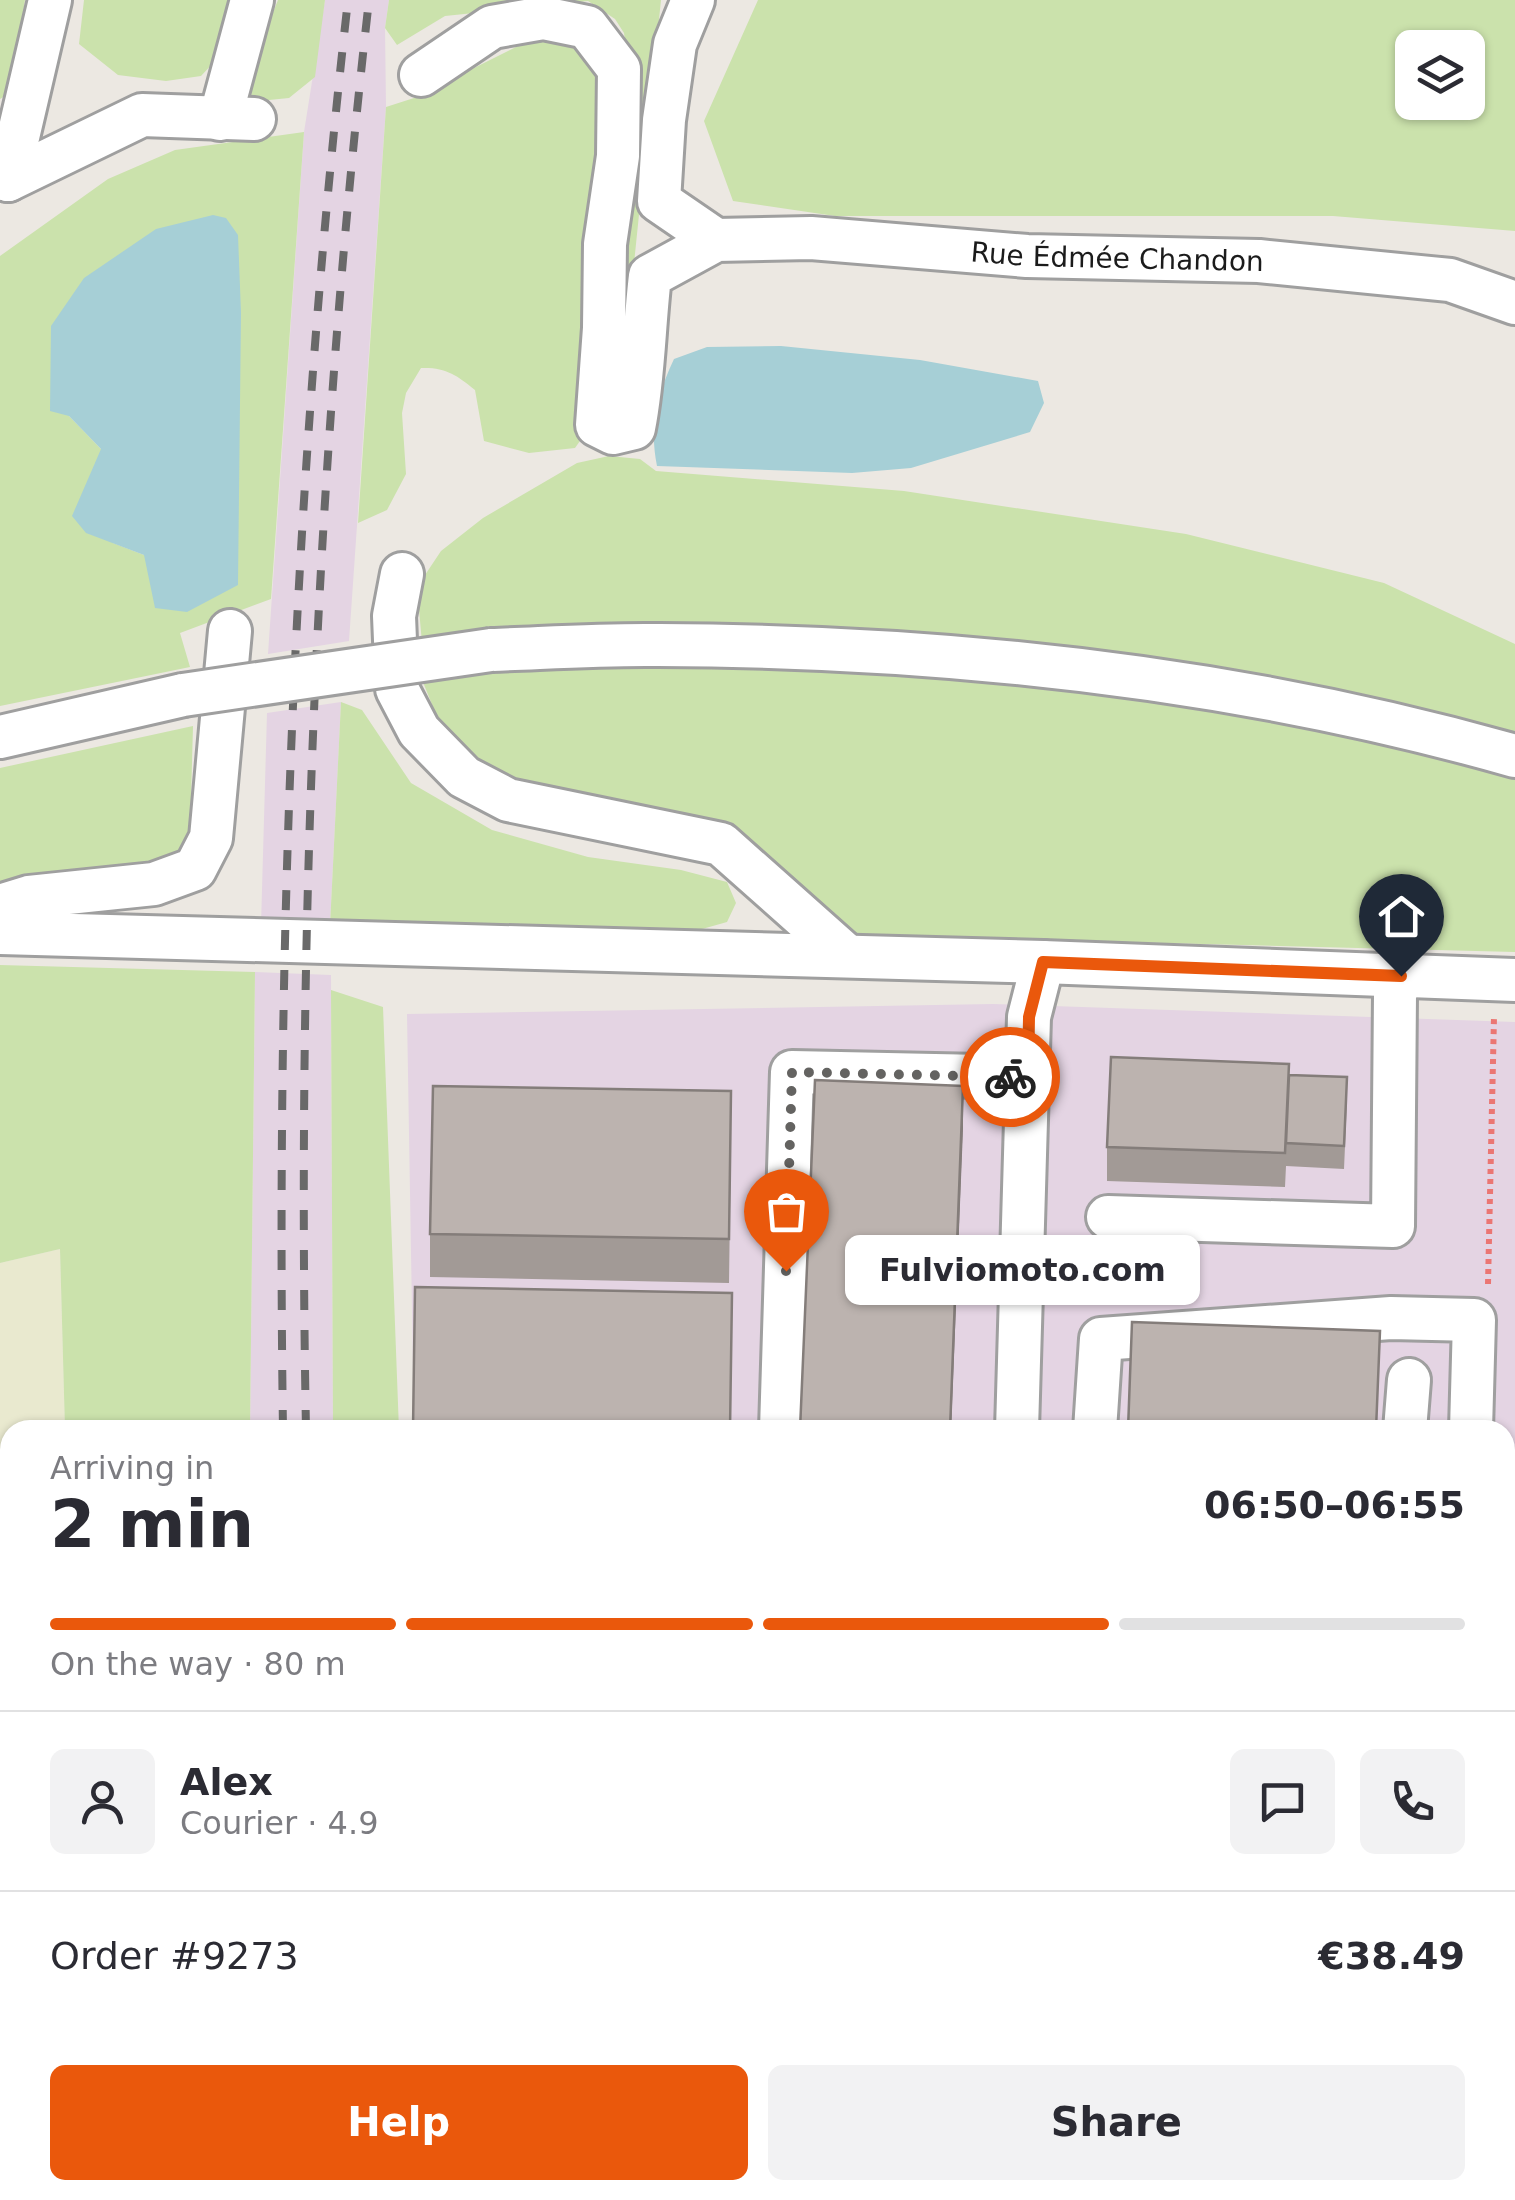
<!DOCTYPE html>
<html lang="en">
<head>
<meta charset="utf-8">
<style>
  :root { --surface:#fff; --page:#f2f2f3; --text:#2b2b33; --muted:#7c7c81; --line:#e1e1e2; --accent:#ea580c }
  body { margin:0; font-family:"DejaVu Sans",sans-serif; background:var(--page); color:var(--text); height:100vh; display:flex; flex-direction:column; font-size:38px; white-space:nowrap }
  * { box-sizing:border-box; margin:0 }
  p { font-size:32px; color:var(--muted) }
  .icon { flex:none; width:55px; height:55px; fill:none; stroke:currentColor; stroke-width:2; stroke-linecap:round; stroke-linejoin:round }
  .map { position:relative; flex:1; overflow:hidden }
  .drawer { position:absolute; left:0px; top:1420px; width:1515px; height:780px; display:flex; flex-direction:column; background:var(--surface); border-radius:30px 30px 0 0; box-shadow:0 2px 8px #0004 }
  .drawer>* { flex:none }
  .buttons { position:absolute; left:1395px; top:30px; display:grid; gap:20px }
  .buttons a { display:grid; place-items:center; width:90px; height:90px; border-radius:15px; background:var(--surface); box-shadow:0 2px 8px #0004; font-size:50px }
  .pin { position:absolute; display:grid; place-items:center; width:85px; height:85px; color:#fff; margin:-102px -42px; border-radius:50% 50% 50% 0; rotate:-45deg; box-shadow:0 0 10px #0007 }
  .pin .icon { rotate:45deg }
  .courier { position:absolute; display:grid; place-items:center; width:100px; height:100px; margin:-50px; border:8px solid #ea580c; border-radius:50%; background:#fff; color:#222; box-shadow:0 2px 12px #0007 }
  .bubble { position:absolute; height:70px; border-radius:15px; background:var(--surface); box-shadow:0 2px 8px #0004; font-size:32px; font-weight:600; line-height:70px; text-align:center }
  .headline em { font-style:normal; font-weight:600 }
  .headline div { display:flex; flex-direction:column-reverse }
  .headline { display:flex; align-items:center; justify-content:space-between; height:170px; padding:0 50px }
  h1 { font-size:65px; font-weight:600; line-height:75px }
  .bar { display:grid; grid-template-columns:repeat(4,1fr); gap:15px 10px; align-content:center; height:120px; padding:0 50px }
  .bar i { height:12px; border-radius:8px; background:var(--line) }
  .bar .current { background:var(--accent) }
  .bar p { grid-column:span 4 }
  .line { display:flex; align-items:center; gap:25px; padding:0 50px; border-top:2px solid var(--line) }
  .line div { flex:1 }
  .round { display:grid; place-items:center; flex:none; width:105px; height:105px; border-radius:15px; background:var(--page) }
  .primary-button { display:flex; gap:20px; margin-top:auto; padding:20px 50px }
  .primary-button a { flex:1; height:115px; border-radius:15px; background:var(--accent); color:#fff; font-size:40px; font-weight:600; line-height:115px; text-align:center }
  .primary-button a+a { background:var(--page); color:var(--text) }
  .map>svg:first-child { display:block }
</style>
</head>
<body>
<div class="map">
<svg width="1515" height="2200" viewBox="0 0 1515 2200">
  <rect width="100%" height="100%" fill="#ece8e2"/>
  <!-- industrial -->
  <path fill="#e4d4e3" d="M325,0H389L385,28L386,107L349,641L268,654L304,132Z
    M341,702L330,926L261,925L267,713Z
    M255,972L331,975L333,1430H250Z
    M993,1004L1515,1022V2200H445L444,2190H1505V1430H414L407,1014Z
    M284,2190H369L370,2200H285Z"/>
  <!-- farmland -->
  <path fill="#e9e9cf" d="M60,1249L65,1430H10V2190H87V2200H0V1263Z"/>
  <!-- grass -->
  <path fill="#cbe2ac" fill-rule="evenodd" d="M0,0H25L11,92L0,99Z
    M84,0H237L229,46L201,76L166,81L118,75L79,44Z
    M278,0H325L315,77L289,98L250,102L258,49Z
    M389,0H661L623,371L629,68L624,33L615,19L588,1L445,16L397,45L385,28Z
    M758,0H1515V231L1333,216H835L733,201L704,121ZM1412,48H1468V102H1412Z
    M546,32L580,40L595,63L601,94L592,424L575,448L529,453L484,441L475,390C457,375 445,367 421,368L406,393L402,413L406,474L387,510L358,523L386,107L414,98Z
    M304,132L271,599L180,633L190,667L0,706V256L108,179L175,150ZM241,313L144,555L113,543L101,449L69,416Z
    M609,456L640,459L656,471L904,491L1186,534L1384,583L1515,644V741L1218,675L422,643L417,587L441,551L483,518L577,463Z
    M656,661L966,674L1210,705L1449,758L1515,776V952L854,935L731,826L535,792L487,774L443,732L419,672Z
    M341,702L362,710L411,783L492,830L588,857L681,870L727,882L736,903L727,922L695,931L581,937L330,926Z
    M193,726L190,835L174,860L0,892V768Z
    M0,965L255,972L250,1430H65L60,1249L0,1263Z
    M331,990L383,1007L399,1430H333Z
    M1505,1878L1515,1907V2045H1509L1505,2008Z
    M87,2190H284L285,2200H87Z
    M369,2190H430L431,2200H370Z"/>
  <!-- parking -->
  <path fill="#dbdbdb" d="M1515,2155V2200H1325V2190H1505V2157Z"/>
  <!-- water -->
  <path fill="#a6cfd6" d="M213,215L226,218L238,235L241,313L238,585L187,612L155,608L144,555L86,533L72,516L101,449L69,416L50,411L51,326L84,278L156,229Z
    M781,346L920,360L1038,381L1044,403L1030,432L911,468L852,473L657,466C649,427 657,395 674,359L707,347Z"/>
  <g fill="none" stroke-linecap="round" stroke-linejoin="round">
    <!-- minor casing -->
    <g stroke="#9f9f9f" stroke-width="48">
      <g id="minor">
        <path d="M693,0L675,44L664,120L659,201L716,240"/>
        <path id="s1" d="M421,75L492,27L543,18L587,27L619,69L618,156L605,244L604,328L597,425L613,433L634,428C644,378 644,326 650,276L716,240L811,238L1027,256L1259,261L1450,280L1515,303"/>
        <path d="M220,119L252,0"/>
        <path d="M0,177L8,180L142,115L254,119"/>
        <path d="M8,180L50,0"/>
        <path d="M402,574L394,616L397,689L419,731L464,777L508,800L721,844L847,956"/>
        <path d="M491,650C547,648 603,644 659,645C947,646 1238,677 1515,756"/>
        <path d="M0,737L183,695"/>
        <path d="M0,906L29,897L154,884L195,869L211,838L230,631"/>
        <path d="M0,933L1043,962L1515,980"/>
        <path d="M1108,1217L1393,1226L1395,995L1401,976"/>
        <path d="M781,1430L792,1072L1028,1077"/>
        <path d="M1017,1430L1029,1017L1043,962"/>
        <path d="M1095,1430L1101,1339L1391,1318L1474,1320L1471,1430"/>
        <path d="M1405,1430L1409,1380"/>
        <path d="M1505,1798L1515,1806"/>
        <path d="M1505,2095H1515"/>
        <path d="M481,2190L482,2200"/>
        <path d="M1458,2190L1459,2200"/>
      </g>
    </g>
    <!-- path -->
    <path stroke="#eb7673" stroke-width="6" stroke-dasharray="5 5" stroke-linecap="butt" d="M1488,1284L1494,1017
      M1505,1751L1515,1754"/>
    <!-- minor -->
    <use href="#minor" stroke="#fff" stroke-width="42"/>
    <!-- rail -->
    <path stroke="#696969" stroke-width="8" stroke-dasharray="20 20" stroke-linecap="butt" d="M283,1430C276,952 294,475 348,0
      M306,1430C297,953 315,474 369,0
      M320,2190L321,2200
      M342,2190L343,2200"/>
    <!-- minor-bridge casing -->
    <g stroke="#9f9f9f" stroke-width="48" stroke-linecap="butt">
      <path id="minor-bridge" d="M183,695L491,650"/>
    </g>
    <!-- minor-bridge -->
    <use href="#minor-bridge" stroke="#fff" stroke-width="42"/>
  </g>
  <!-- wall -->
  <path fill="#a29a96" d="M1289,1075L1347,1100L1344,1169L1286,1166L1285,1187L1107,1181V1147Z
    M731,1135L729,1283L430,1277V1234Z"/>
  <!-- shaded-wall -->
  <path fill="#847d7a" d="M963,1086V1129L951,1430H950Z"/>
  <!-- building -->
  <path fill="#bcb3af" stroke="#847d7a" stroke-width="2.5" d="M1111,1057L1289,1064L1285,1153L1107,1147Z
    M1289,1075L1347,1077L1344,1146L1286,1143Z
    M815,1080L963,1086L950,1430H800Z
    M433,1086L731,1091L729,1239L430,1234Z
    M415,1287L732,1293L730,1430H413Z
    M1132,1322L1380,1331L1376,1430H1128Z
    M960,2190H1315V2200H960Z"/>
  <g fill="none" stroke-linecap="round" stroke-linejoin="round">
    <!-- done -->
    <path stroke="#646361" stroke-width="10" stroke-dasharray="0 18" d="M786,1271L792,1072L1010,1077"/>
    <!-- route -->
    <path stroke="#ea580c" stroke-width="12" d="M1010,1077H1028L1029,1017L1043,962L1401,976"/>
  </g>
  <g text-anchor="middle" stroke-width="9" stroke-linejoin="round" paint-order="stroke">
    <!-- street labels -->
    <g font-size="28" fill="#1b1b1b" stroke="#fff">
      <text dy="10" stroke="none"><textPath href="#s1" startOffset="1262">Rue Édmée Chandon</textPath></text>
    </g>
  </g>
</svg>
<div class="buttons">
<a><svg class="icon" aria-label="layers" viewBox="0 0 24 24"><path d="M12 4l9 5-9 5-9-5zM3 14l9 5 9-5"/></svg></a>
</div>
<div class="pin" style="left:786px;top:1271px;background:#ea580c"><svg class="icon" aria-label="bag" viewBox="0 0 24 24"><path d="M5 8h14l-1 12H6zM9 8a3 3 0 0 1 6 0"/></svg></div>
<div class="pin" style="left:1401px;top:976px;background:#1f2937"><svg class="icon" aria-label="home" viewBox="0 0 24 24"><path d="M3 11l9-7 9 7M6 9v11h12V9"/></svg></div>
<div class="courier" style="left:1010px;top:1077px"><svg class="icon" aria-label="bike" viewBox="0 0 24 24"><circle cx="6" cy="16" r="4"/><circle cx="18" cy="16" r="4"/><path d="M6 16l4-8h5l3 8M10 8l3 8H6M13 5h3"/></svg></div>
<div class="bubble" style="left:845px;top:1235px;width:355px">Fulviomoto.com</div>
<section class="drawer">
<div class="headline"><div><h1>2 min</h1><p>Arriving in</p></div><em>06:50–06:55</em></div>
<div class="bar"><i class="current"></i><i class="current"></i><i class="current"></i><i></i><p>On the way · 80 m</p></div>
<div class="line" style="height:180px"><a class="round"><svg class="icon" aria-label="person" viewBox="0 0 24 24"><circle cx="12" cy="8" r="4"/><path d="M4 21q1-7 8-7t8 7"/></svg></a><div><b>Alex</b><p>Courier · 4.9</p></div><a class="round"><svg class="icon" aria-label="chat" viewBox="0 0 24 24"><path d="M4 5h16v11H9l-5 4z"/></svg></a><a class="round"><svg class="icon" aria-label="phone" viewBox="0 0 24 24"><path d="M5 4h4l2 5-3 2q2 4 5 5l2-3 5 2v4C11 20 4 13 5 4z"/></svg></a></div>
<div class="line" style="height:130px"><div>Order #9273</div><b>€38.49</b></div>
<div class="primary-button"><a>Help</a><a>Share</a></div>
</section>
</div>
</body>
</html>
